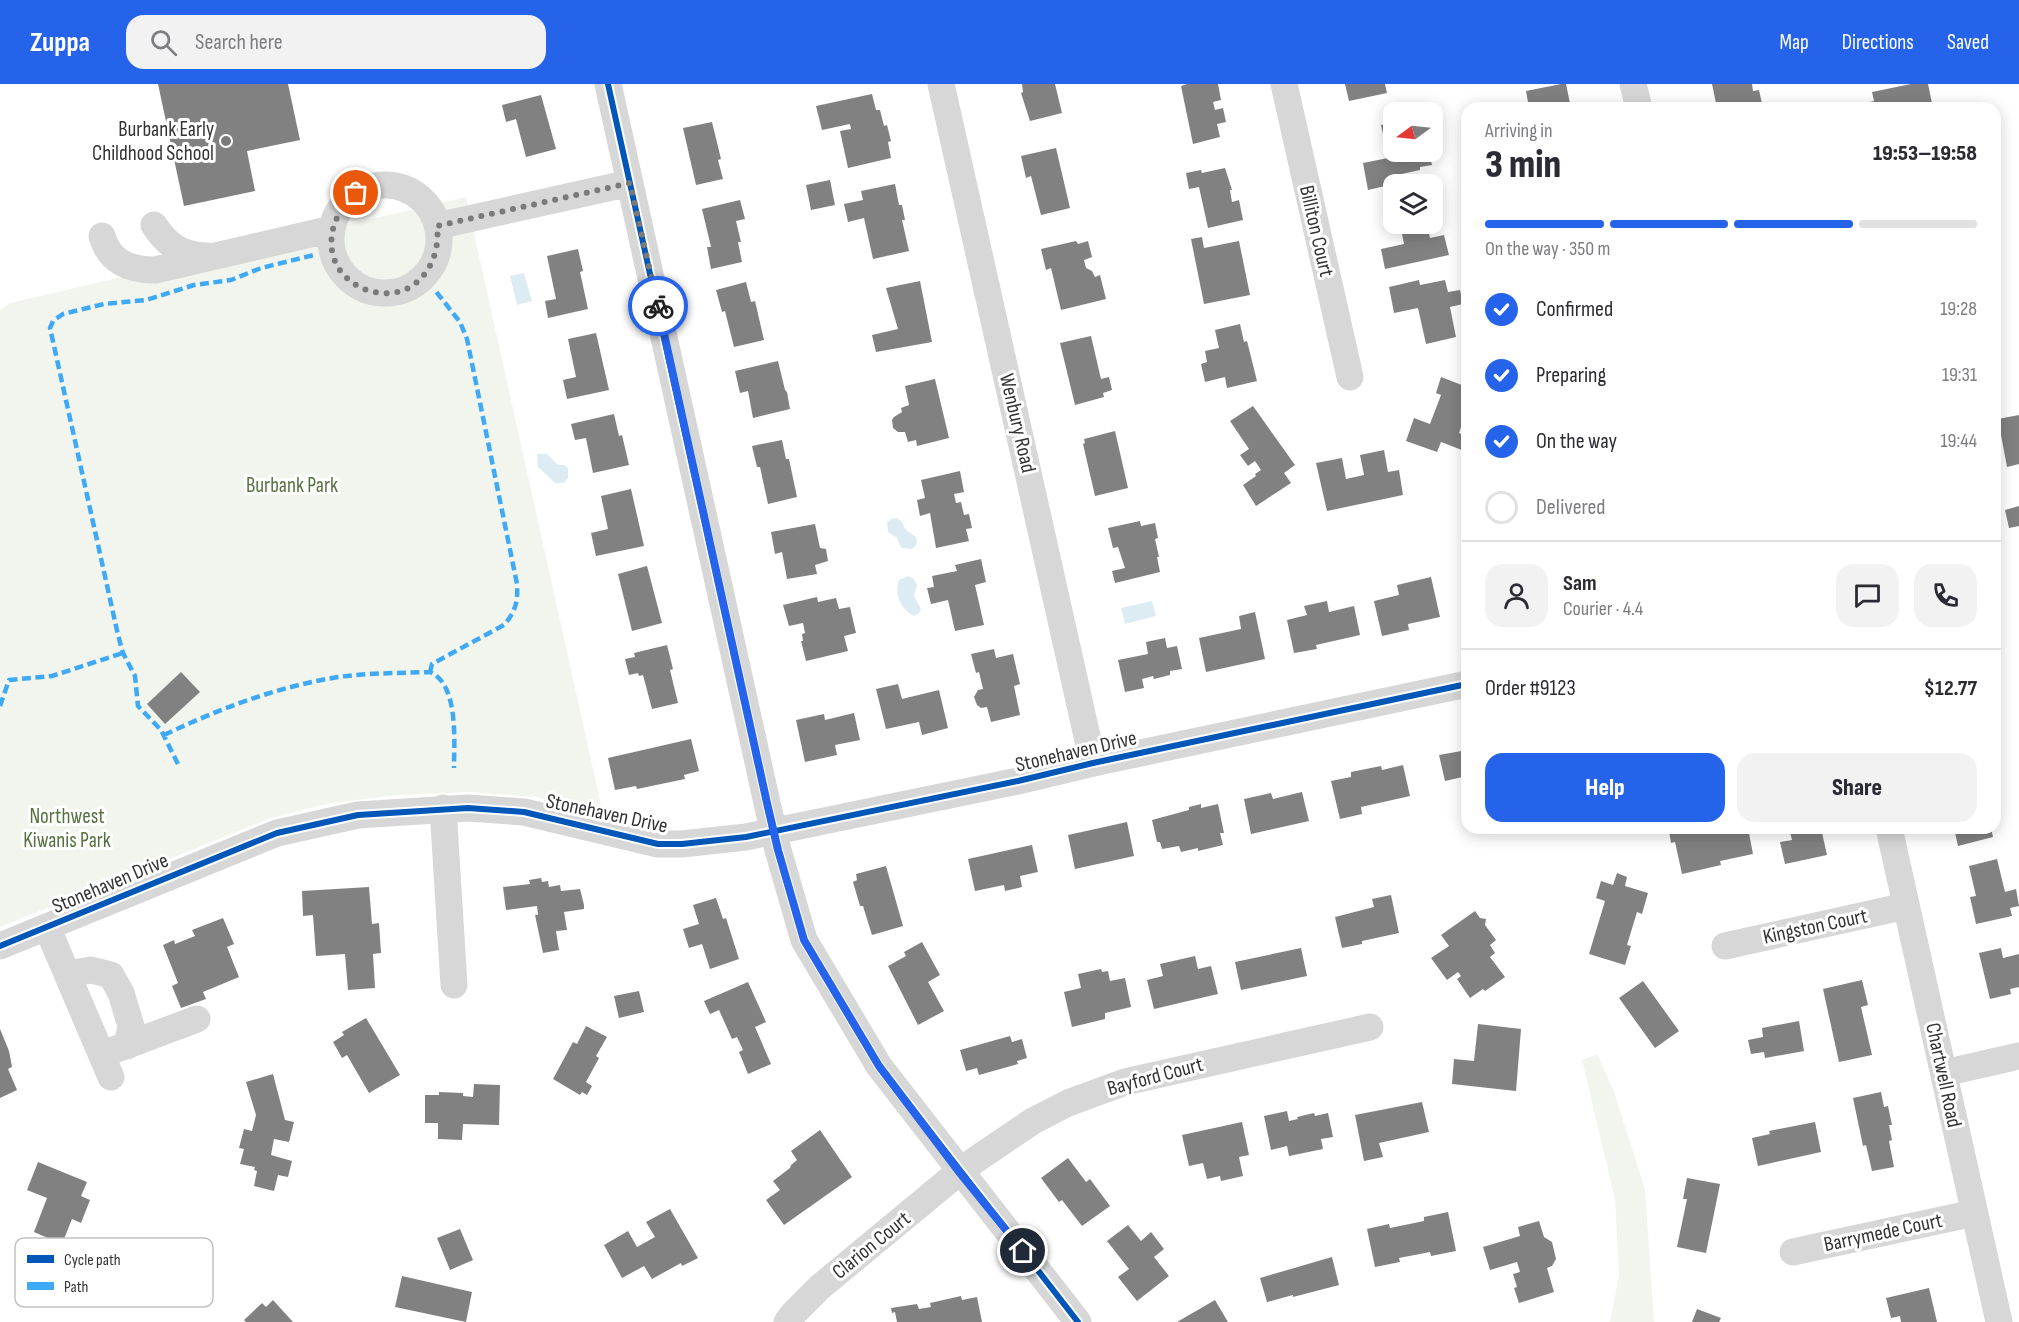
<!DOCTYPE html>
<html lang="en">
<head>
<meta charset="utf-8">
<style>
  :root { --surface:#fff; --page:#f2f2f3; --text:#2b2b33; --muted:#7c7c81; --line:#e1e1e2; --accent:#2563eb }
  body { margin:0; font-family:"Sofia Sans Condensed",sans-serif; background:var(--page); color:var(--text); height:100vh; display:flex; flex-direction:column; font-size:22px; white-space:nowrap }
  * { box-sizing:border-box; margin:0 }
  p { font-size:20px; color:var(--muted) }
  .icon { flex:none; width:33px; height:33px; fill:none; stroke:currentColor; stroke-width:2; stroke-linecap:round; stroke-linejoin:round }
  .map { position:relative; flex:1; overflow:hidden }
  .panel { position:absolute; left:1461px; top:18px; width:540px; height:732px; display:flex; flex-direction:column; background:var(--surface); border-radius:18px; box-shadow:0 3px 15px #0003 }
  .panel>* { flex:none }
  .needle { width:39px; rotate:255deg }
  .controls { position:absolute; left:1383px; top:18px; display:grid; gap:12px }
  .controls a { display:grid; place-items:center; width:60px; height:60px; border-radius:12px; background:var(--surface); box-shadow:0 3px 15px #0003; font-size:30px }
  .pin { position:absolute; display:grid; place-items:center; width:51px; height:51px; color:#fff; margin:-26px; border:3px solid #fff; border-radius:50%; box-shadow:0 2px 6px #0007 }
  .courier { position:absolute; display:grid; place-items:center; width:60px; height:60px; margin:-30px; border:4px solid #2563eb; border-radius:50%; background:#fff; color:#222; box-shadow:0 2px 8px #0007 }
  .summary em { font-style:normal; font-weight:800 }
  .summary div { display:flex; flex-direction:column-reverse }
  .summary { display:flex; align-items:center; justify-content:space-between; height:102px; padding:0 24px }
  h1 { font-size:39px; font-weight:800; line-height:45px }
  .bar { display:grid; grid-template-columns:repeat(4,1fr); gap:9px 6px; align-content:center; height:72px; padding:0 24px }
  .bar i { height:8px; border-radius:4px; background:var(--line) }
  .bar .active { background:var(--accent) }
  .bar p { grid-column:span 4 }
  .line { display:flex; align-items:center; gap:15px; padding:0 24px; border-top:2px solid var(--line) }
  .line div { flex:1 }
  .round { display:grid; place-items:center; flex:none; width:63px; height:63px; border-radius:18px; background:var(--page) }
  ol { padding:0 24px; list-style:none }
  li { display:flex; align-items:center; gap:18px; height:66px }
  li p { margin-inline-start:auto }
  li .icon { padding:6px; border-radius:50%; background:var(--accent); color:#fff; stroke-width:4 }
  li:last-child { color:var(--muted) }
  li i { width:33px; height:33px; border:3px solid var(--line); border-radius:50% }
  .button { display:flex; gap:12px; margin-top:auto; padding:12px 24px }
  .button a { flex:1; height:69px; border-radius:18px; background:var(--accent); color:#fff; font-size:24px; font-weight:800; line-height:69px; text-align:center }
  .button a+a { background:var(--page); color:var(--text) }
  header { display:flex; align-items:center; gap:36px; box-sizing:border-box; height:84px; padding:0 30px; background:var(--accent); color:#fff }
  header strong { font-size:28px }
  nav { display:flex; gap:33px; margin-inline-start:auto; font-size:21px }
  .search { width:420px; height:54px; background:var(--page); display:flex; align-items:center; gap:15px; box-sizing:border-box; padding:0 21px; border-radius:18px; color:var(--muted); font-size:22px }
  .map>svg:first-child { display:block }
</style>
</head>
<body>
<header>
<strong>Zuppa</strong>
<div class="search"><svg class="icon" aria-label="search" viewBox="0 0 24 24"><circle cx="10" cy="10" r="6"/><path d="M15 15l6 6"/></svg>Search here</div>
<nav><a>Map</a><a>Directions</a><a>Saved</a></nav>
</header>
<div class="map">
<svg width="2019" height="1238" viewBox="0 0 2019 1238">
  <rect width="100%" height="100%" fill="#fff"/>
  <!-- green -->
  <path fill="#f1f5ed" d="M466,113L603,730L537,713L471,708L398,711L331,719L271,734L0,843V226L10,219Z
    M1597,970L1613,1005L1645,1105L1654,1238H1610L1619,1191L1615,1115L1582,976Z"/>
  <!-- water -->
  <path fill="#ddebf3" d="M524,189L532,217L517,221L510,192Z
    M537,370H547L558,381H564L568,384V394L564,399H555L538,383Z
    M897,434L901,437L906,446L916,453L917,460L912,465L901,464L897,454L888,448L887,438L891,435Z
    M908,492L914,495L917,501L914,512L921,525L919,529L914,532C901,526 894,510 899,496Z
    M1152,517L1156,532L1125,540L1121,524Z"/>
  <!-- building -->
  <path fill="#818181" d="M158,0H288L300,56L247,67L255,107L184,122Z
    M1022,0H1055L1062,29L1030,37L1021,9L1023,8Z
    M1187,0H1218L1221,16L1213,18L1215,26L1223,24L1226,38L1217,40L1220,53L1193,60L1181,2Z
    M1345,0H1385L1387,9L1349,17Z
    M1561,0H1566L1571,24H1529L1526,7Z
    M1712,0H1752L1753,7L1759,6L1763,24H1717Z
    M1911,0H1928L1933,24H1857L1856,21L1874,17L1872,8Z
    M872,10L876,26H880L884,42L887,41L891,57L888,58L891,74L848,84L840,47L851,45L850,40L822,46L816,22Z
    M541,11L556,65L526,73L516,35L506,38L502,21Z
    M712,38L721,75L718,76L723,95L696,101L683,44Z
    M1394,38V68H1429L1432,81L1420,83V86L1397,91L1398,99L1368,106L1363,79L1388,74L1381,41Z
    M1056,64L1070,124L1041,131L1031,92L1026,94L1021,72Z
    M1225,84L1232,106H1230L1232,118L1239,116L1243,136L1208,144L1199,103L1189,105L1186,89L1201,86L1202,89Z
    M830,96L835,121L811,126L806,101Z
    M895,100L899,121H902L905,136H902L909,167L873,175L864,134L848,138L844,120L863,116L861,107Z
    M740,116L745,135L736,137L741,158H738L742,178L711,185L707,163H711L702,125Z
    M1400,140H1427L1430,154L1444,151L1449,171L1385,185L1381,165L1404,160Z
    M1202,153L1204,164L1239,157L1250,211L1204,220L1191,155Z
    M1076,157L1078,160L1088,157L1092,173L1084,176L1086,184L1092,187L1095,193L1100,191L1106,215L1061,226L1051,184L1046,186L1041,165Z
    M578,165L583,187L580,188L588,225L548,234L545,217L556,215L547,172Z
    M1419,196L1420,201L1445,196L1448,208L1460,206L1463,220L1450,223L1456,253L1426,260L1418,224L1394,229L1389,203Z
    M920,197L932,258L876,268L872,251L898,245L886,204Z
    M746,198L751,218L755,217L764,256L734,263L725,227L722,228L716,206Z
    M1240,240L1244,258L1247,257L1257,297L1227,304L1225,293L1205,298L1201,280L1207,278L1205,267L1219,264L1215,246Z
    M596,249L609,306L567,315L563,296L576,293L568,255Z
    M1091,252L1101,295L1109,293L1112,306L1103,309L1104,313L1075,321L1060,259Z
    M778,277L785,306L787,308L790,325L753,334L748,307L740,309L735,287Z
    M1441,293L1467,303V326L1459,349L1467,352V368L1441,358L1437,368L1406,357L1414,334L1430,340L1441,311L1436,309Z
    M935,295L949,354L917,362L916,356L908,358L905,348H898L893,344L892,336L894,333L902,328L901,324L909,321L905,302Z
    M1253,322L1295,381L1284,389L1291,399L1256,422L1243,401L1256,392L1255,390L1261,386L1255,377L1248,382L1240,371L1249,365L1230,337Z
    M614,330L619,352L622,351L629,381L593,389L586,354L575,356L571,340Z
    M2019,331V380L2007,383L1998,335Z
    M1115,347L1128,404L1095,412L1083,360L1085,359L1084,355Z
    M782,356L786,375H789L797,413L768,420L760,383H757L752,362Z
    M1384,366L1388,388L1399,386L1403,411L1327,427L1316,379L1342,374L1346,395L1364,391L1360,371Z
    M960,387L964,408L954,410L956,419L961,418L964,431L969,430L972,444L966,445L969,457L936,464L930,429L920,432L917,416L925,414L921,396Z
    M631,405L644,462L596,472L591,449L608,445L601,412Z
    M2019,422V442L2009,444L2005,426Z
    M1140,437L1141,442L1155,439L1158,454L1155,455L1159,473H1157L1160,488L1115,499L1112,487L1125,484L1118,463L1113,464L1108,444Z
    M815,440L820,464L826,465L828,477L815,481L817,490L787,495L782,468L775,470L771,448Z
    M981,475L986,498L975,501L984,541L955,547L948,516L931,520L927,504L934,503L932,492L957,487L955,481Z
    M647,482L662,539L632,547L618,490Z
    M1431,493L1440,533L1408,540L1409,546L1382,552L1374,517L1399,511L1397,501Z
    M817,513L818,518L836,514L839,525L850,523L856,549L844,552L848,567L806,577L801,557H803L802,550L805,549L803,539L789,542L783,521Z
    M1327,517L1329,528L1354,522L1360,551L1316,561L1317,565L1294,569L1287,536L1307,531L1304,522Z
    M1255,528L1265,575L1206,588L1199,554L1241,545L1239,532Z
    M1165,554L1167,564L1177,562L1182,585L1170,587V591L1154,595L1153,592L1142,595L1144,604L1125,608L1118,576L1148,570L1146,558Z
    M667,561L673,585L670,586L678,619L652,625L643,591L639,592L638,589L629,591L625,575L635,573L634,569Z
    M994,565L996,574L1013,570L1020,600L1014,602L1020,631L991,638L987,623L981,624L977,621L974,613L978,606L983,605L979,588L976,589L971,570Z
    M181,588L200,608L165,640L147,620Z
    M898,600L902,615L939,606L948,644L922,651L919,638L886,645L876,605Z
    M854,629L860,656L835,661L837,671L805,678L796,636L824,630L825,636Z
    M691,655L699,687L684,691L685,695L637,705L636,702L615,706L608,674Z
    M1467,666V692L1445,697L1439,671Z
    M1403,681L1410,712L1361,723L1362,730L1340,735L1331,697L1351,693V688L1381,682L1382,686Z
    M1302,708L1309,737L1251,750L1244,715L1271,709L1273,715Z
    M1201,720V724L1218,720L1224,749H1220L1223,761L1198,767V764L1181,768L1179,762L1162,765L1160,758H1157L1152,736L1189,726V723Z
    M1127,738L1134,772L1075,785L1068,751Z
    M1681,744H1711L1712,750L1748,744L1753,770L1720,777L1721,781L1682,790L1675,758L1671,759L1669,747Z
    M1789,744H1821L1827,771L1785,780L1780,758L1792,756Z
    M1954,744H1991L1993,753L1958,762Z
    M1032,761L1038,788L1020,792L1022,803L1005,807L1004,801L975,807L968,775Z
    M1997,775L2005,808L2016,805L2019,822L2010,824L2012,832L1976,840L1970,813L1976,812L1969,782Z
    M886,782L903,842L872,851L863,822H860L853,798L857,796L856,790Z
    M1617,789L1627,793L1625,802L1648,809L1642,830L1637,828L1627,861L1631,862L1625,881L1589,870L1605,817L1596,814L1601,797L1613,801Z
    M541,794L542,798L548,797L549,803L560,801L561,807L580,805L584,821V825L564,828L567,846L556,847L559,866L543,869L535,831H538L537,822L506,826L503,803L530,800L529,796Z
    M369,803L372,840L379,839L381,869L373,870L375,904L348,906L345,870L316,872L313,831L303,832L302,807Z
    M1391,811L1399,849L1362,857V860L1342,864L1335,833L1374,823L1372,815Z
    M716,814L723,835L726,834L739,875L710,885L702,860L689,864L683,845L699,840L693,821Z
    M1475,827L1480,834L1486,835L1485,841L1496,856L1490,861L1495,869L1490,873L1505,893L1485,907L1483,905L1470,914L1457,895L1461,892L1458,888L1447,896L1431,874L1449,862L1441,851Z
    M223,834L234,860L227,863L239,893L203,908L206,915L181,924L172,902L178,899L163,861L174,856L175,860L195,852L192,846Z
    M922,858L940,891L928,898L944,927L918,941L888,882L906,872L904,868Z
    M1301,864L1307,892L1241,906L1235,878Z
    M2001,864L2003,874L2019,870V903L2010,905L2011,910L1990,915L1979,869Z
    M1195,872L1198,885L1211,882L1218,910L1154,925L1147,896L1163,892L1160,880Z
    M1101,885L1102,888L1108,887L1110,897L1125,894L1131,923L1105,929V935L1072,943L1064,908L1081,904L1078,890Z
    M1862,896L1868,921L1861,923L1872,971L1839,978L1823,905Z
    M1643,897L1679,947L1655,964L1619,914Z
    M748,898L766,938L755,943L771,980L748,990L739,968L743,966L737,953L732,955L719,926L710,930L704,917Z
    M639,907L644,928L619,934L614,912Z
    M366,934L400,991L369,1009L347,971L342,974L333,958L344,951L342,948Z
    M1799,937L1804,967L1765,974L1764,968L1751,970L1748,956L1763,953L1762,944Z
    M1478,940L1521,945L1516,1007L1452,1000L1454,975L1474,977Z
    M586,942L607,953L596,972L599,974L586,998L592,1002L587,1011L582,1008L580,1011L553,995L573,958L577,960Z
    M0,945L9,967L12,983L8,985L17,1006L0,1014Z
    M1010,952L1012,958L1022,955L1027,974L1017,977L1018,980L979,991L977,984L966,987L960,966Z
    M273,990L285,1036L294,1038L289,1058L274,1055L271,1071L292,1077L288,1093L278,1091L274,1107L254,1102L257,1087L254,1086L255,1083L240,1080L244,1065L239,1064L244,1045L252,1047L256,1031L246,998Z
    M474,1000L500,1001L499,1041L463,1040L462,1056L438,1055V1039H425V1011H439V1008L463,1009V1012L473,1013Z
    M1881,1008L1884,1023L1888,1022L1892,1041H1889L1892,1056L1889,1057L1894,1083L1872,1087L1866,1061L1863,1062L1853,1014Z
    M1422,1018L1429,1048L1379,1059L1383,1073L1364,1077L1355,1031Z
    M1287,1027L1289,1037L1298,1035L1297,1033L1314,1029L1315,1032L1328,1029L1333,1053L1321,1055L1323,1065L1289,1072L1287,1062L1271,1066L1264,1032Z
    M1242,1038L1249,1071L1239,1073L1243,1092L1221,1097L1220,1092L1207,1095L1203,1079L1189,1082L1182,1051Z
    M1815,1038L1821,1068L1758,1082L1752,1054L1770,1050L1769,1047Z
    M820,1046L852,1093L784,1141L766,1116L780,1106L773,1097L790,1084L791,1081L797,1076L791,1067Z
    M1068,1074L1086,1098L1090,1095L1110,1122L1082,1142L1062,1116L1059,1118L1041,1094Z
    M38,1078L87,1098L81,1112L90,1116L81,1139L72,1135L62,1160L34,1148L47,1114L27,1106Z
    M1687,1094L1720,1100L1706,1169L1677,1163L1687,1115H1683Z
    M670,1125L698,1174L682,1182L681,1179L652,1195L644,1182L622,1194L604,1161L628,1147L637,1163L655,1153L646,1138Z
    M1448,1128L1456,1167L1431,1172L1430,1168L1399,1174L1400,1178L1375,1183L1367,1145L1389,1140L1390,1144L1424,1137V1133Z
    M1539,1137L1544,1153L1552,1158L1556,1175L1552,1182L1547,1184L1554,1208L1519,1219L1514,1204L1517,1203L1513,1190L1520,1188L1517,1178L1490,1186L1483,1163L1520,1152L1518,1143Z
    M1128,1141L1141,1157L1151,1148L1164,1165L1154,1173L1169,1192L1137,1217L1118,1193L1129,1185L1107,1157Z
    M460,1145L473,1176L450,1186L437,1154Z
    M1332,1173L1339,1201L1293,1213V1211L1267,1218L1260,1194Z
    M402,1192L472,1208L466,1238L395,1223Z
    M1929,1204L1937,1238H1901L1900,1232L1891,1234L1886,1214Z
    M961,1212L962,1216L977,1213L982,1238H897L895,1228L892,1229L891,1224L917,1220L919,1225L931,1223L930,1219Z
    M273,1216L293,1238H246L244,1236L262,1219L266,1223Z
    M1215,1216L1228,1238H1177Z
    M1697,1225L1721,1234L1719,1238H1692Z"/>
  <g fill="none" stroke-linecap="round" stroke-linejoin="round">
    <!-- minor -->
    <path stroke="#d7d7d7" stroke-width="27" d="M608,0L767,719L778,766L804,856L879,982L1078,1238
      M941,0L1093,679
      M1284,0L1350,293
      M1633,0L1639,24
      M331 155a54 54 0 1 1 108 0a54 54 0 1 1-108 0Z
      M154,141C168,162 181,171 207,172
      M437,142L630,99
      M102,152C109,178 130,186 155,186L332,145
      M443,724L454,901
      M1889,744L1999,1238
      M47,843L111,993
      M0,862L277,749L358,731L468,724L524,728L658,760H682L746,753L1018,697L1093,679L1467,600
      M1725,862L1906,822
      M67,890L91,886L111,891L121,909L131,942L127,962
      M114,966L197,935
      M1944,989L2019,972
      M1793,1168L1974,1129
      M787,1238L793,1230L820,1203L965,1083L1033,1037L1068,1019L1125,998L1370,943"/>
    <!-- quiet -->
    <path stroke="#3fa9f5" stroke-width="4.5" stroke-dasharray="9 4.5" stroke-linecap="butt" d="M430,588L432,580L504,541C516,527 518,517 517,500L467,255L460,238L434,205
      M0,622L9,596L52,592L123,569
      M164,651C219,625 276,603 338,593C368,589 400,589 430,588C459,600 454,658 454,684
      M178,680L161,646L138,622L135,592L123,569L118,551L50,244L53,237L63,230L75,227L104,220L146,216L194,201L231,196L261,184L314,171"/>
    <!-- cycleway casing -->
    <g stroke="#fff" stroke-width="10">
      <path id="cycleway" d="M608,0L767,719L778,766L804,856L879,982L1078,1238
        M0,862L277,749L358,731L468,724L524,728L658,760H682L746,753L1018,697L1093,679L1467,600"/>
    </g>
    <!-- cycleway -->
    <use href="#cycleway" stroke="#0057b8" stroke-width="6"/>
  </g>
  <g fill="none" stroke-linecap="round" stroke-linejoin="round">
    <!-- done -->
    <path stroke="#7a7a7a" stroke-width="6" stroke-dasharray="0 10.8" d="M356,109C322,138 321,189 367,206C411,221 442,183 437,142L630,99L658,222"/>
    <!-- route -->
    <path stroke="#2563eb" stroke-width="8" d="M658,222L767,719L778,766L804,856L879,982L960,1089L1023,1167"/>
  </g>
  <!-- markers -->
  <circle fill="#7a7a7a" stroke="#fff" stroke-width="2" cx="226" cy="57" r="6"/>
  <g text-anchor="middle" stroke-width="6" stroke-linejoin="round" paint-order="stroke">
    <!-- poi labels -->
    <g font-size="21" fill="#333" stroke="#fff" text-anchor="end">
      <text x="214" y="52">Burbank Early<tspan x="214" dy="24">Childhood School</tspan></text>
    </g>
    <!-- street labels -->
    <g font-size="21" fill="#333" stroke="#fff">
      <text transform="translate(1317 147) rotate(77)" y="7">Billiton Court</text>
      <text transform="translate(1018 339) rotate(77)" y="7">Wenbury Road</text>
      <text transform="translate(1076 667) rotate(-13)" y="7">Stonehaven Drive</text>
      <text transform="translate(607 729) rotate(12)" y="7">Stonehaven Drive</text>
      <text transform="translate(110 799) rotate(-23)" y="7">Stonehaven Drive</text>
      <text transform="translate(1815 842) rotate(-12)" y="7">Kingston Court</text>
      <text transform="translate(1944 991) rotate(78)" y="7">Chartwell Road</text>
      <text transform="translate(1155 992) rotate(-15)" y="7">Bayford Court</text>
      <text transform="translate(1883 1148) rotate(-12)" y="7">Barrymede Court</text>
      <text transform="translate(871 1161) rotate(-39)" y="7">Clarion Court</text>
    </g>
    <!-- park labels -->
    <g font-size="21" fill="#56703f" stroke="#fff">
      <text x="292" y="408">Burbank Park</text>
      <text x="67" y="739">Northwest<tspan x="67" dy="24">Kiwanis Park</tspan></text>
    </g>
  </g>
  <!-- legend -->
  <rect x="15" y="1154" width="198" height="69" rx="9" fill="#fff" stroke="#c2c2c2" stroke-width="1.5"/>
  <rect x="27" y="1171" width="27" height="8" fill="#0057b8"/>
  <rect x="27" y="1198" width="27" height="8" fill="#3fa9f5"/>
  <g font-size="16" fill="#333">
    <text x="64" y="1181">Cycle path</text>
    <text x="64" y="1208">Path</text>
  </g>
</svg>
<div class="controls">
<a><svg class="needle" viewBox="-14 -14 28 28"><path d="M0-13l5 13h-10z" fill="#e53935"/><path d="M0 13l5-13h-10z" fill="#7c7c81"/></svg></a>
<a><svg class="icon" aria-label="layers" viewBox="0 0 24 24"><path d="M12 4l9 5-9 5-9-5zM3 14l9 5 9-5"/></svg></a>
</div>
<div class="pin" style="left:356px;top:109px;background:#ea580c"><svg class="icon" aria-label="bag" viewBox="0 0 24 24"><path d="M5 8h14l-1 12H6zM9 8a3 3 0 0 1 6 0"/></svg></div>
<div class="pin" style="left:1023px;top:1167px;background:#1f2937"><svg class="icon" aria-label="home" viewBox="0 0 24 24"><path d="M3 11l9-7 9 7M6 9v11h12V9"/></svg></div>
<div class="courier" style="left:658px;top:222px"><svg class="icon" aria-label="bike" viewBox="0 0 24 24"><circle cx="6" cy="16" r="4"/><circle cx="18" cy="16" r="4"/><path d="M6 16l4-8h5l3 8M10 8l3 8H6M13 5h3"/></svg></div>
<section class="panel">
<div class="summary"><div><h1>3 min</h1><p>Arriving in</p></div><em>19:53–19:58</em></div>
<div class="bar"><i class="active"></i><i class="active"></i><i class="active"></i><i></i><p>On the way · 350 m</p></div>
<ol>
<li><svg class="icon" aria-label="check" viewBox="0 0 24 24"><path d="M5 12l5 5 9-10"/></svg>Confirmed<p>19:28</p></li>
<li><svg class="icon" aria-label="check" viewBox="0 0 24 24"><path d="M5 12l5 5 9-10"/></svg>Preparing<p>19:31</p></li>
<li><svg class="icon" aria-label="check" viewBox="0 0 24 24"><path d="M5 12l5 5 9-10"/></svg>On the way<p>19:44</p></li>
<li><i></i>Delivered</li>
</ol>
<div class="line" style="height:108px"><a class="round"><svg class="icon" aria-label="person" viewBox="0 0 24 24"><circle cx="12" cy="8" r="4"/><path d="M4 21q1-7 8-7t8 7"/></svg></a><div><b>Sam</b><p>Courier · 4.4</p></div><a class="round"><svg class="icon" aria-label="chat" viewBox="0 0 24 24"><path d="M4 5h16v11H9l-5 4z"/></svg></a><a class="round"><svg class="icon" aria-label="phone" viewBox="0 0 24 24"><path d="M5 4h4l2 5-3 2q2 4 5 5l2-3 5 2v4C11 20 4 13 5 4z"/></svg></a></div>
<div class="line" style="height:78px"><div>Order #9123</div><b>$12.77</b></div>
<div class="button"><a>Help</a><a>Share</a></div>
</section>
</div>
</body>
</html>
